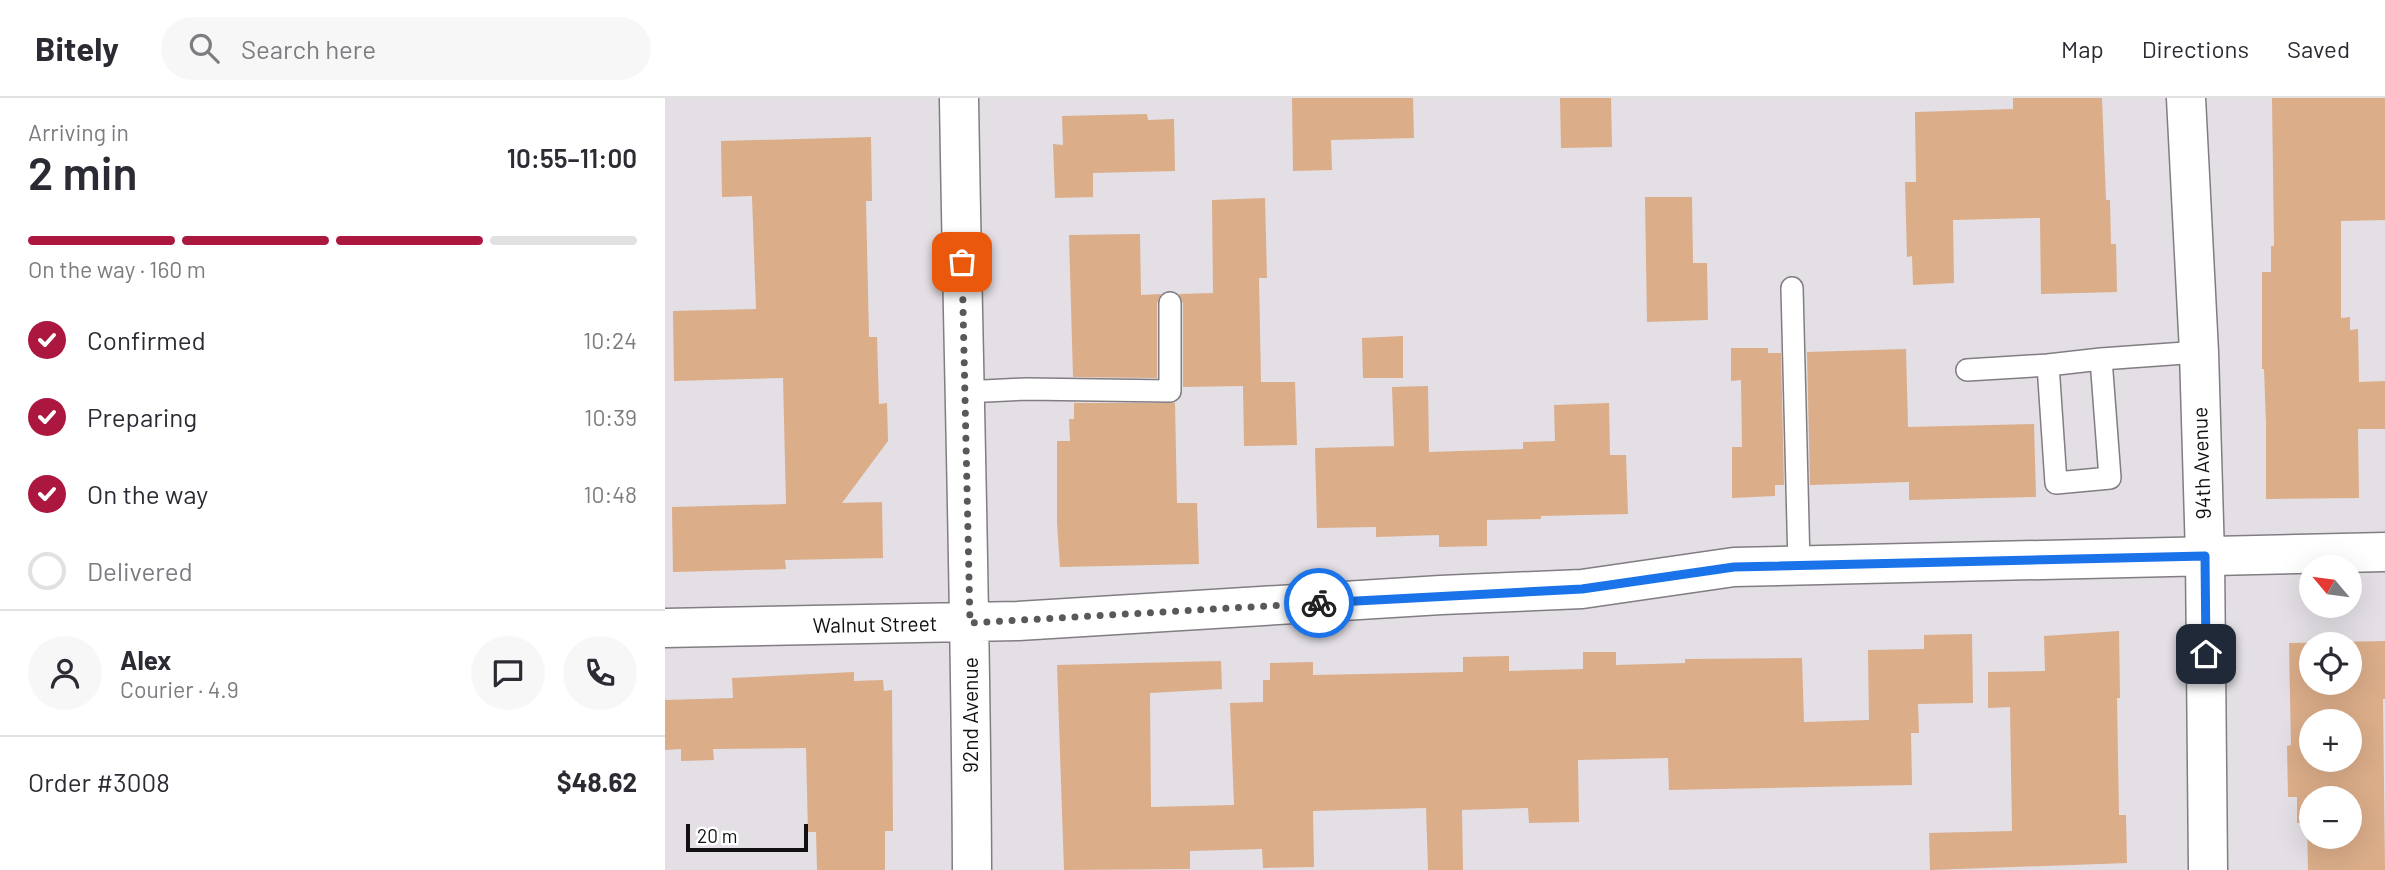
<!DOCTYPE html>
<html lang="en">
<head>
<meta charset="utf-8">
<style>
  :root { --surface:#fff; --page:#f7f7f7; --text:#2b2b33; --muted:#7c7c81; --line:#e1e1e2; --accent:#ac173f }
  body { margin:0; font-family:Barlow,sans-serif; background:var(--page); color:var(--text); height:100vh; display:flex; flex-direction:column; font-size:26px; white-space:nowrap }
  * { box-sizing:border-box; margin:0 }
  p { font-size:23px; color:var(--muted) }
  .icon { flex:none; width:38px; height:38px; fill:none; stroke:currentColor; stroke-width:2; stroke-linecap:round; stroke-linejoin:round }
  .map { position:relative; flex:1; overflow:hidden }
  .sheet { display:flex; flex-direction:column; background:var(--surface); width:665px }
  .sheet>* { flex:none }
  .needle { width:46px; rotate:299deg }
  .fabs { position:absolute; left:1634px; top:457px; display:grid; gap:14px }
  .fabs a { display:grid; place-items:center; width:63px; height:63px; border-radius:50%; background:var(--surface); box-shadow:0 7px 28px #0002; font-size:35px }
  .scale { position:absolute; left:21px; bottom:18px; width:122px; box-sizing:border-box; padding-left:7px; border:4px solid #121012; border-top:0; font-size:19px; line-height:24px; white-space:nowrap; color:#121012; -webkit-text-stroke:5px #fff; paint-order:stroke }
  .pin { position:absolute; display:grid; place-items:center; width:60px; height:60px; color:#fff; margin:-30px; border-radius:14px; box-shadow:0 4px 10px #0006 }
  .courier { position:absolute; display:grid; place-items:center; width:70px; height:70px; margin:-35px; border:5px solid #1a73e8; border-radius:50%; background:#fff; color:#222; box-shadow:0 2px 9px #0007 }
  .overview em { font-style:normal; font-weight:600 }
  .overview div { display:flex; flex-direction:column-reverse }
  .overview { display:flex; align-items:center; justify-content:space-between; height:119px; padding:0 28px }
  h1 { font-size:46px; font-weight:600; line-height:52px }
  .bar { display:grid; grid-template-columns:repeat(4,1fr); gap:10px 7px; align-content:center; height:84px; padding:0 28px }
  .bar i { height:9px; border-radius:5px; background:var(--line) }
  .bar .on { background:var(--accent) }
  .bar p { grid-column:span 4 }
  .line { display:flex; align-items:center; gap:18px; padding:0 28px; border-top:2px solid var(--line) }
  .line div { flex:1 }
  .round { display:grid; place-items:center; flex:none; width:74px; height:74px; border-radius:37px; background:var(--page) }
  ol { padding:0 28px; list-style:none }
  li { display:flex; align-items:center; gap:21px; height:77px }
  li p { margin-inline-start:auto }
  li .icon { padding:7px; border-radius:50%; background:var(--accent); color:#fff; stroke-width:4 }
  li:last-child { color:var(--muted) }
  li i { width:38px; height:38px; border:4px solid var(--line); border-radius:50% }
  header { display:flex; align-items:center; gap:42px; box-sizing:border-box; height:98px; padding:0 35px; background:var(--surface); border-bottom:2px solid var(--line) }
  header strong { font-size:33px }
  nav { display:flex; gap:38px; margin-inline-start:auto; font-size:24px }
  .search { width:490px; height:63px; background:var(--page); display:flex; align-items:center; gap:18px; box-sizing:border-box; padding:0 24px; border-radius:38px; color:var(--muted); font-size:26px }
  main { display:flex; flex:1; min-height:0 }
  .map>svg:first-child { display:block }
</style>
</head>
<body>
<header>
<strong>Bitely</strong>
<div class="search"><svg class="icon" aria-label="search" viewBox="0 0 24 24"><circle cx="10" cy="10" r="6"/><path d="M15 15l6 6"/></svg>Search here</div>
<nav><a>Map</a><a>Directions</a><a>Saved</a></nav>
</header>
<main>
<section class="sheet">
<div class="overview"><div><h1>2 min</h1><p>Arriving in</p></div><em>10:55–11:00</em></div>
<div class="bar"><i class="on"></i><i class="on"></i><i class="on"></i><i></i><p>On the way · 160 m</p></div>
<ol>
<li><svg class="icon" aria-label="check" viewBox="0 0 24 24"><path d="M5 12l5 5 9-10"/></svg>Confirmed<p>10:24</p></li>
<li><svg class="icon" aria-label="check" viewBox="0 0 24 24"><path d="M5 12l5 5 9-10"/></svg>Preparing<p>10:39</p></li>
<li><svg class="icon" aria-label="check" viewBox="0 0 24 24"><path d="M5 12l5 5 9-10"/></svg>On the way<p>10:48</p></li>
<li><i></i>Delivered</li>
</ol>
<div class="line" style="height:126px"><a class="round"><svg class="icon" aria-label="person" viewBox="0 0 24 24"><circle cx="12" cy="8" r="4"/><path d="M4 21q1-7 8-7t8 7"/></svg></a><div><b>Alex</b><p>Courier · 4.9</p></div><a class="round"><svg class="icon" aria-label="chat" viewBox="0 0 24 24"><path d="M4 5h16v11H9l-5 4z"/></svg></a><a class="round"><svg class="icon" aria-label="phone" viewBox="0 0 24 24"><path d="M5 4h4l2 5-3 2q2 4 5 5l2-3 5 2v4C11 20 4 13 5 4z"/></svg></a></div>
<div class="line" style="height:91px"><div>Order #3008</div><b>$48.62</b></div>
</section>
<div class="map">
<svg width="1720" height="772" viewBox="0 0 1720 772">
  <rect width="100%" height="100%" fill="#e3dfe5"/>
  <!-- building -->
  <path fill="#dbad89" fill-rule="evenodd" d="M627,0H748L749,40L666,42L667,72L628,73Z
    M895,0H946L947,49L896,50Z
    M1348,0H1437L1441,102H1445L1446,146H1451L1452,194L1376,196L1375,120H1369L1288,122L1289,185L1248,187L1247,158L1242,159L1240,84H1251L1250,14L1348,11Z
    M1607,0H1720V122L1676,123V220L1685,219V232L1693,231L1694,284L1720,283V331H1693L1694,400L1601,401V326L1599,271H1597V174H1606V148H1609Z
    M482,16L483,22L509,21L510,73L428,75V99L390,100L388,46L398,47L397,18Z
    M206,39L207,103H201L204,239H212L214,306L222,305L223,343L177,405L217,404L218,460L120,462L121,471L8,474L7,409L121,406L118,280L9,283L8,213L91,211L87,98L57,99L56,43Z
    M980,99H1027L1028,165H1042L1043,222L982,224Z
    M600,100L602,180H594L596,284H630L632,347L579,348L578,288L518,289V205L514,196L548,195L547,102Z
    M475,136L476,197L496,196L492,205V280L408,279L404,137Z
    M738,238V280H698L697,240Z
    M1066,250H1103V255H1116L1119,387H1110V398L1067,400V349H1077L1076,282L1066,283Z
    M1241,251L1243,329L1369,326L1371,399L1244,402V384L1145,387L1142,254Z
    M763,288L764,354L858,351V344L890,343L889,307L944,305L945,357H961L963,416L876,418V421L822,422V448L774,449V437L711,439V429L652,430L650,350L729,348L727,289Z
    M409,305H510L512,405H532L534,466L395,469L392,425V343H405L404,321H409Z
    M1454,533L1455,600H1452L1454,717H1461L1462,765L1265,772L1264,735L1347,733L1345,609L1323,610V574L1380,573L1379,538Z
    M1307,536L1308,605L1253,606L1254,635H1246L1247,687L1004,692L1003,660L913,662L914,724L864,725L863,710L797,712L798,772H763L761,710L648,713L649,769L598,770L597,751L525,753V771L399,772L392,567L556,563L557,591L485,595L486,709L569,707L565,605L598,604V582H605V565L648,564V577L798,574V559L844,558V573L918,571V554H951V567L1020,565V561L1137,560L1139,624L1204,622L1203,552L1259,551V537Z
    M1720,543V601H1718L1720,772H1643L1642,725H1632V699H1623L1622,648L1626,647L1624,545ZM1647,546H1685V584H1647ZM1647,623H1685V662H1647ZM1647,700H1685V738H1647Z
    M189,574V583L218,582L219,593L227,592L228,733H220V772H152L151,734H143L141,650L48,651L49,662L16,663V651L0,652V602L68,600L67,580Z"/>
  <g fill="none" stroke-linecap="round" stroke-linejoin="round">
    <!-- service casing -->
    <g stroke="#817d82" stroke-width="24">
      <path id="service" d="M1127,190L1134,467
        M1383,267L1436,261
        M1302,272L1383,267L1391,385L1445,380L1436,261L1534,254
        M299,294L361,291L505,293V205"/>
    </g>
    <!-- minor casing -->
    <g stroke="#817d82" stroke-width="41">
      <path id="minor" d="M294,0C298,257 306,515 307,772
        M1521,0L1534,254L1540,458L1543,772
        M0,530L353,523L776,497L917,491L1069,469L1720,454"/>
    </g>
    <!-- service -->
    <use href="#service" stroke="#fff" stroke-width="21"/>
    <!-- minor -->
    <use href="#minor" stroke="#fff" stroke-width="38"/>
  </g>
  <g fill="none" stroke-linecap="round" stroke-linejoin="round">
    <!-- done -->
    <path stroke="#5b585c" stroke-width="7" stroke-dasharray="0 12.6" d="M297,164L305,525L654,505"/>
    <!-- route -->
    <path stroke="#1a73e8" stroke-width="9" d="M654,505L917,491L1069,469L1540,458L1541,556"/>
  </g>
  <g text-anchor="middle" stroke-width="5" stroke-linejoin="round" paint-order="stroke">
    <!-- street labels -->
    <g font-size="21" fill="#121012" stroke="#fff">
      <text transform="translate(1537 365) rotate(-92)" y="7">94th Avenue</text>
      <text transform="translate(210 527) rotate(-1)" y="7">Walnut Street</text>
      <text transform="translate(306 617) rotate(-90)" y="7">92nd Avenue</text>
    </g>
  </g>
</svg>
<div class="fabs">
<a><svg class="needle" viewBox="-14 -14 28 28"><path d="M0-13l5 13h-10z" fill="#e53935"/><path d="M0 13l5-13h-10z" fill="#7c7c81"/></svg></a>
<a><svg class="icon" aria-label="locate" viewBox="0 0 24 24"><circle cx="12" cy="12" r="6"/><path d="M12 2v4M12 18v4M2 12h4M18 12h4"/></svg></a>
<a>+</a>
<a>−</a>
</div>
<div class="scale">20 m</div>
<div class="pin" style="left:297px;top:164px;background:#ea580c"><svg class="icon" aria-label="bag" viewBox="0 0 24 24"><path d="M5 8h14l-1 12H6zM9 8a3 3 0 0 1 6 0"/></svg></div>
<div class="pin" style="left:1541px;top:556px;background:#1f2937"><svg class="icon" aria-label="home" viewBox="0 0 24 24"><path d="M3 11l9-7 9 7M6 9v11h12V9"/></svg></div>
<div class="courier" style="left:654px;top:505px"><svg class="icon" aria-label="bike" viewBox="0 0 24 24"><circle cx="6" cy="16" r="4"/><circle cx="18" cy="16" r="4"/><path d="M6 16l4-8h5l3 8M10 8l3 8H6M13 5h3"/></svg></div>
</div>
</main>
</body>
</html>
